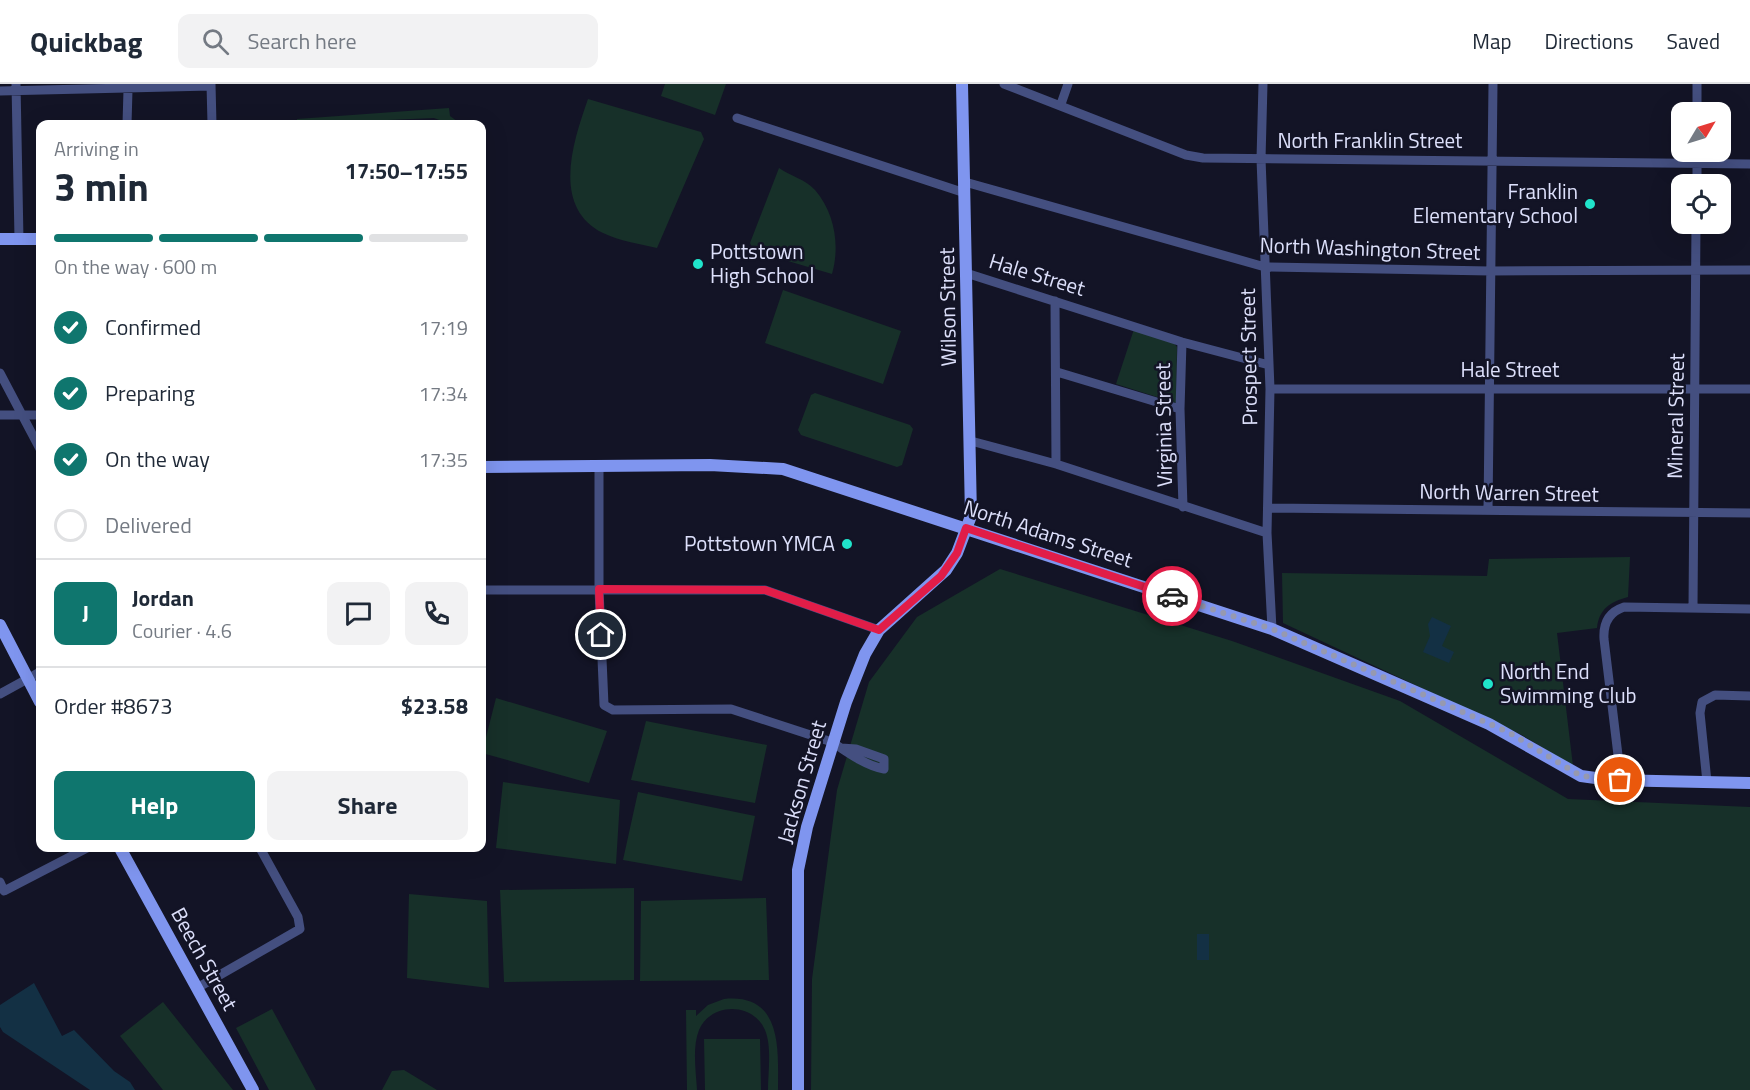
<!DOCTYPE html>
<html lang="en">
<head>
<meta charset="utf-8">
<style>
  :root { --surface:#fff; --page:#f2f2f3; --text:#1f2937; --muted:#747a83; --line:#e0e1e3; --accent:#0f766e }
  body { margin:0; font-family:"Titillium Web",sans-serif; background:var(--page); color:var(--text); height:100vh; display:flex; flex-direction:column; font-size:22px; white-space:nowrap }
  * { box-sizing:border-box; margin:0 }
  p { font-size:20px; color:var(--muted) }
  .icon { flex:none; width:33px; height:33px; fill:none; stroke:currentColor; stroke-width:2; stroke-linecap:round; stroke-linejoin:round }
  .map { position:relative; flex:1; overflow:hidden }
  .sheet { position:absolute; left:36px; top:36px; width:450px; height:732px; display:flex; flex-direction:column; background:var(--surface); border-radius:12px; box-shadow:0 6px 24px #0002 }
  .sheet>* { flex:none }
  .needle { width:39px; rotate:52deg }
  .fabs { position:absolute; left:1671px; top:18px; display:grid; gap:12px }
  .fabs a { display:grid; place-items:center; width:60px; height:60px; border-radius:12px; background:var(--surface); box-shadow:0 6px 24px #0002; font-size:30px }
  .pin { position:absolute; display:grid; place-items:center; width:51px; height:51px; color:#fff; margin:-26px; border:3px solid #fff; border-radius:50%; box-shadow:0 2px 6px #0007 }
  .courier { position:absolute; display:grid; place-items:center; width:60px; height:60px; margin:-30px; border:4px solid #e11d48; border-radius:50%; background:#fff; color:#222; box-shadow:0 2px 8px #0007 }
  .headline em { font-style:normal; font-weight:700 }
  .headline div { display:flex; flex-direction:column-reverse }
  .headline { display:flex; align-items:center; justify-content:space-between; height:102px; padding:0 18px }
  h1 { font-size:39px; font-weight:700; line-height:45px }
  .bar { display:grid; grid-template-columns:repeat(4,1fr); gap:9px 6px; align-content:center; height:72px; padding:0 18px }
  .bar i { height:8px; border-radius:4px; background:var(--line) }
  .bar .on { background:var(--accent) }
  .bar p { grid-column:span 4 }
  .line { display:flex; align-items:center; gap:15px; padding:0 18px; border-top:2px solid var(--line) }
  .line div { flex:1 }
  .round { display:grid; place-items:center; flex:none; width:63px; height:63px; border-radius:12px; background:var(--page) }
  ol { padding:0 18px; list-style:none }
  li { display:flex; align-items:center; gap:18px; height:66px }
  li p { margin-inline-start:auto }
  li .icon { padding:6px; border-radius:50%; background:var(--accent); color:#fff; stroke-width:4 }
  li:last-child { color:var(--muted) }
  li i { width:33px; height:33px; border:3px solid var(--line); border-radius:50% }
  .primary-button { display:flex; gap:12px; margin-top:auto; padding:12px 18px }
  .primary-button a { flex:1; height:69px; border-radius:12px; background:var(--accent); color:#fff; font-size:24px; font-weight:700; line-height:69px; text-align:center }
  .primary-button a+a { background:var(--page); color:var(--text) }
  header { display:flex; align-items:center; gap:36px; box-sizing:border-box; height:84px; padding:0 30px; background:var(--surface); border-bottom:2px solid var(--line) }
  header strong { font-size:28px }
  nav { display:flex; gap:33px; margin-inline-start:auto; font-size:21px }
  .search { width:420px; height:54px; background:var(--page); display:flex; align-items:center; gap:15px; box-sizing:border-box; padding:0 21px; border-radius:12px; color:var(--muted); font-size:22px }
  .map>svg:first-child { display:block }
</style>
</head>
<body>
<header>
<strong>Quickbag</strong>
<div class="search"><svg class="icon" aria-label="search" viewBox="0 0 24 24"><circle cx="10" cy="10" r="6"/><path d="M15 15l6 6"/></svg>Search here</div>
<nav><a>Map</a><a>Directions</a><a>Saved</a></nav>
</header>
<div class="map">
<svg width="1750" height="1006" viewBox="0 0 1750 1006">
  <rect width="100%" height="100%" fill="#131426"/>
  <!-- green -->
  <path fill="#173029" d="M665,0H726L715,31L661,12Z
    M588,15L701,48L704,55L657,164C639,160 620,157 603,149C551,123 573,58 588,15Z
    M449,24L450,32L461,40H450L434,34L297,40V35Z
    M779,84C790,92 805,95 815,106C835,129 840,162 832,190L754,167L750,159Z
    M783,206L901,247L883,300L765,259Z
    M1134,245L1173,258L1177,263L1176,319L1116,300Z
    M815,309L910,341L913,345L902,381L897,383L801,351L798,346L811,311Z
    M1630,473L1628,513C1610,518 1599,525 1597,544L1557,549L1573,682L1522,651L1283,539L1282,489L1487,492L1489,475Z
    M1000,485L1232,557L1400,617L1568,715L1750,723V1006H811L812,895L837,706L869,598L917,533Z
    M496,614L607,647L589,699L482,669Z
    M646,637L767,661L755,719L631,696Z
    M503,698L620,716L616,780L496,764Z
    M638,708L755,732L742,797L623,776Z
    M634,804V896L504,898L500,806Z
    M409,810L487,817L489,904L407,894Z
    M766,814L769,896L640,897L641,817Z
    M724,915C783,909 778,966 778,1006H768C768,988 772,963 765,946C753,918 711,918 699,946C692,963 696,988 697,1006H687L686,926H696V932L708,921Z
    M163,918L233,1006H163L120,952Z
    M272,925L316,1006H269L236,944Z
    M704,955H760L761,1006H705Z
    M404,986L437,1006H382L392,987Z"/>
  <!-- water -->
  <path fill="#133044" d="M1432,533L1451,542L1442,562L1454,568L1449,579L1423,568L1430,552L1428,540Z
    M1197,850H1209V876H1197Z
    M34,899L62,952L74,946L114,987L130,998L135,1006H90L3,948L0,943V921Z"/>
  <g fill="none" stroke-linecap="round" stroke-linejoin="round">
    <!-- street -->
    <path stroke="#444f80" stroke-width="9" d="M16,0L19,155
      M211,0L212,40
      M1004,0L1186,71L1203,74L1750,80
      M1263,0L1261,75L1270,305L1267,449L1272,545
      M1697,0V28
      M0,7L211,2
      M1061,20L1068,0
      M737,34L965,109
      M127,40L128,6
      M965,98L1265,183L1490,187L1750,186
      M1697,100V68
      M966,189L1182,258L1269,281
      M1055,217L1056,380
      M1182,258L1180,325L1183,423
      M1057,288L1180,325
      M0,289L40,365
      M1270,305H1750
      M0,331H40
      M971,357L1056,380L1267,449
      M599,383V505L604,621L613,626L731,625L832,658C847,668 866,682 884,685V675L856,665L841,664
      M1268,424L1750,429
      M1488,426L1493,0
      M482,506H765L879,546
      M1693,524L1696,140
      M0,610L40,588
      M1621,696L1604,555C1603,539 1609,528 1624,523L1750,525
      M1707,698L1700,629L1702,618L1715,611L1750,612
      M0,798L4,807L87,764
      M197,904L300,845L298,833L260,764"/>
    <!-- secondary -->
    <path stroke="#7f95ef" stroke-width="12" d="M0,155H40
      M482,383L710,381L783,385L1272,545L1489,640L1581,692L1610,696L1750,699
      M0,541L40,618
      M120,764L253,1006
      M798,1006V786L807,743L846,618L865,570L879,546L946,486L957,469L971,432L962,0"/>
  </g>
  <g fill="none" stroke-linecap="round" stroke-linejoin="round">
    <!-- done -->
    <path stroke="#9699b0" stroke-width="6" stroke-dasharray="0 10.8" d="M1172,512L1272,545L1431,614L1508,648L1581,692L1620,696"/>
    <!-- route -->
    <path stroke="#e11d48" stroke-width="8" d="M601,551L599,505L765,506L879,546L941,492L957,469L966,444L1172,512"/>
  </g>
  <!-- markers -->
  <g fill="#20e4cb" stroke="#131426" stroke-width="2">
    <circle cx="1590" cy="120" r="6"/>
    <circle cx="698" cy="180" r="6"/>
    <circle cx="847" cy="460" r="6"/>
    <circle cx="1488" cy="600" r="6"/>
  </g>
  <g text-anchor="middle" stroke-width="5" stroke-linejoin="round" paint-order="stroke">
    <!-- street labels -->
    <g font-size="21" fill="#dde0fb" stroke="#131426">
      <text x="1370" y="64">North Franklin Street</text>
      <text transform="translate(1370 165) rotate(2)" y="7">North Washington Street</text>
      <text transform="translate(1037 191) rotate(17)" y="7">Hale Street</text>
      <text transform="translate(948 223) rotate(-91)" y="7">Wilson Street</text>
      <text transform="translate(1249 273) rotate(-91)" y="7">Prospect Street</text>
      <text x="1510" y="293">Hale Street</text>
      <text transform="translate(1676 332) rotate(-89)" y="7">Mineral Street</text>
      <text transform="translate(1164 341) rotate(-91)" y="7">Virginia Street</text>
      <text transform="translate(1509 409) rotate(1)" y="7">North Warren Street</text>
      <text transform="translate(1048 450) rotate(18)" y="7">North Adams Street</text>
      <text transform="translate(802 698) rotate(-74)" y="7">Jackson Street</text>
      <text transform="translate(204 875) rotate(61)" y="7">Beech Street</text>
    </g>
    <!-- poi labels -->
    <g font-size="21" fill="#dde0fb" stroke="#131426" text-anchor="end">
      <text x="1578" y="115">Franklin<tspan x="1578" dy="24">Elementary School</tspan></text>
      <text x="710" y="175" text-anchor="start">Pottstown<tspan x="710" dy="24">High School</tspan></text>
      <text x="835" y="467">Pottstown YMCA</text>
      <text x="1500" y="595" text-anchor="start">North End<tspan x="1500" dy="24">Swimming Club</tspan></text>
    </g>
  </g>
</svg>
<div class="fabs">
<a><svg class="needle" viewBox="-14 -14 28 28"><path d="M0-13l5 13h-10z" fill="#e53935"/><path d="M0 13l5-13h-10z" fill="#747a83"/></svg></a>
<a><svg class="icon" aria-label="locate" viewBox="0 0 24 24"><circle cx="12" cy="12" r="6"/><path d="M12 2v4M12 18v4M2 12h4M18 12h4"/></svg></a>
</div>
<div class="pin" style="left:1620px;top:696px;background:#ea580c"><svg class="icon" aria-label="bag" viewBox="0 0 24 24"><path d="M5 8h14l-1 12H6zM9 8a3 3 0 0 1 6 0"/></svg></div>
<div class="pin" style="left:601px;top:551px;background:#1f2937"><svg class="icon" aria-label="home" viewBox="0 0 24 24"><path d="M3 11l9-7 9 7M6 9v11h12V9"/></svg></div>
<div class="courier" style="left:1172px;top:512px"><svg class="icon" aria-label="car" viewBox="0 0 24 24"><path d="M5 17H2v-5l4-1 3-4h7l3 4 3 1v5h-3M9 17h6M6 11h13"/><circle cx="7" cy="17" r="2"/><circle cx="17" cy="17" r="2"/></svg></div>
<section class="sheet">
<div class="headline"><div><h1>3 min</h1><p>Arriving in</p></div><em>17:50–17:55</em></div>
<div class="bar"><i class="on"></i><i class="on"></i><i class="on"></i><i></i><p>On the way · 600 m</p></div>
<ol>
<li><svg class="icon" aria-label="check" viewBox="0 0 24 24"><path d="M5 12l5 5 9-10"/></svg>Confirmed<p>17:19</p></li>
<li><svg class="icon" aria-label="check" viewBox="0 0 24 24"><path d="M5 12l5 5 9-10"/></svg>Preparing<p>17:34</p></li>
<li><svg class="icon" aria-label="check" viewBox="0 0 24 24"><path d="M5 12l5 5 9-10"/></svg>On the way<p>17:35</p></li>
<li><i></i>Delivered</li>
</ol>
<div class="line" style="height:108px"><b class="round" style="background:var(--accent);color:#fff">J</b><div><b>Jordan</b><p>Courier · 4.6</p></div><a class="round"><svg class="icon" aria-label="chat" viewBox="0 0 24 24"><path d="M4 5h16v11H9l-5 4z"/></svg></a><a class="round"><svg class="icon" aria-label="phone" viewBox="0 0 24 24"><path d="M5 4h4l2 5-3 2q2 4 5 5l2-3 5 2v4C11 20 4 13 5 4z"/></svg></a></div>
<div class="line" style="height:78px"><div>Order #8673</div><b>$23.58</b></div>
<div class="primary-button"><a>Help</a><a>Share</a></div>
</section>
</div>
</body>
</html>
